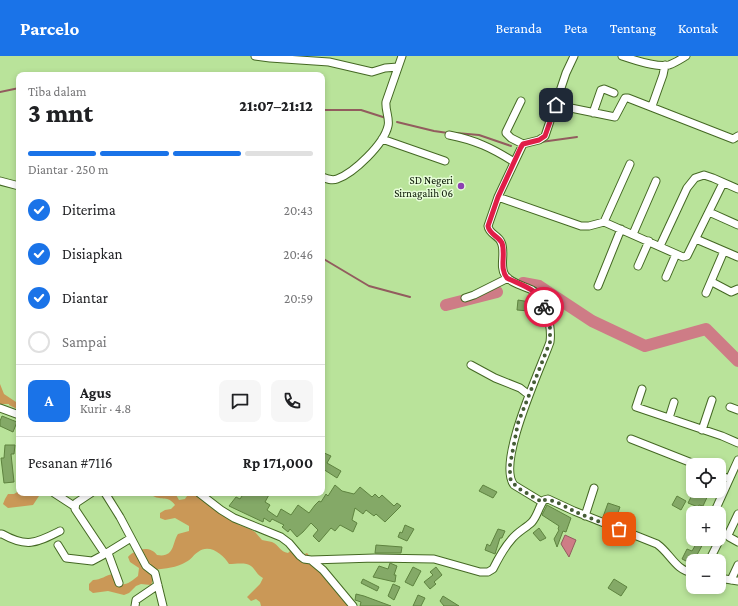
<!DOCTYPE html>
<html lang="id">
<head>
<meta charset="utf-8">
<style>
  :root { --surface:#fff; --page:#f6f6f6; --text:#202124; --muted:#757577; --line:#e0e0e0; --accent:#1a73e8 }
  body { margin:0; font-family:"Crimson Pro",serif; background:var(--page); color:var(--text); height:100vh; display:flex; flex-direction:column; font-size:15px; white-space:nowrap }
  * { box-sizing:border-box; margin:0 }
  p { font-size:13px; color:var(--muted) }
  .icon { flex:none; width:22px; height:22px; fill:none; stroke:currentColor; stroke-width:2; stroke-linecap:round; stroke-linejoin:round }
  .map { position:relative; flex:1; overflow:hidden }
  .sheet { position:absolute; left:16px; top:16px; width:309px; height:424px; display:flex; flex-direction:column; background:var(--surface); border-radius:8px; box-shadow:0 2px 6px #0003 }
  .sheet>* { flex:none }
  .tools { position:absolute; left:686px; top:402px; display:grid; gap:8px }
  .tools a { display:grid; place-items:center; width:40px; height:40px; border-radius:8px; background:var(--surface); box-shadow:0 2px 6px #0003; font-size:20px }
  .pin { position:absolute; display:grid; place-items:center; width:34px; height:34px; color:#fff; margin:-17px; border-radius:8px; box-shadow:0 2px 6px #0006 }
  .courier { position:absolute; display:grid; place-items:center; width:40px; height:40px; margin:-20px; border:3px solid #e11d48; border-radius:50%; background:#fff; color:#222; box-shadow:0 1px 5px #0007 }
  .head em { font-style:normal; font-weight:800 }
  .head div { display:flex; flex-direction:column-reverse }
  .head { display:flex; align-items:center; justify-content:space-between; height:68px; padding:0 12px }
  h1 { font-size:26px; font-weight:800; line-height:30px }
  .bar { display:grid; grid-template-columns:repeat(4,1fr); gap:6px 4px; align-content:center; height:48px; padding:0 12px }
  .bar i { height:5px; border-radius:3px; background:var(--line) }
  .bar .selected { background:var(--accent) }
  .bar p { grid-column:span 4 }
  .line { display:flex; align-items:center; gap:10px; padding:0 12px; border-top:1px solid var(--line) }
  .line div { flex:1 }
  .round { display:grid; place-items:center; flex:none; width:42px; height:42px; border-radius:8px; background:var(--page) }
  ol { padding:0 12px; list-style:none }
  li { display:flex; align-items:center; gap:12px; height:44px }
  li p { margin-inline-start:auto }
  li .icon { padding:4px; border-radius:50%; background:var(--accent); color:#fff; stroke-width:4 }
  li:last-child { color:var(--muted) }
  li i { width:22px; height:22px; border:2px solid var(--line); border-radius:50% }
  header { display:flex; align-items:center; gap:24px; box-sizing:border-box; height:56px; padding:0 20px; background:var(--accent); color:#fff }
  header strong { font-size:19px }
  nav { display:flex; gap:22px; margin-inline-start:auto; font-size:14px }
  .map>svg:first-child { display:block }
</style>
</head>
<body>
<header>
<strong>Parcelo</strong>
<nav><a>Beranda</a><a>Peta</a><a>Tentang</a><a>Kontak</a></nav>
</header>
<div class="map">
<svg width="738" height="550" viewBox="0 0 738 550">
  <rect width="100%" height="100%" fill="#b9e39a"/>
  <!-- forest -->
  <path fill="#ca9857" d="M0,328L4,338L19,348V354L9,349V348H0Z
    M19,435V437H39V440L33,449L8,452L3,448L5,443L8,438H14Z
    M152,437H175L179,444L185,443C188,438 190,437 197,437L231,461L234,466L239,469L250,473L255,476L262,484C265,485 269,485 272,486C279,489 280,496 288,497L291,494L300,500L307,497L352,550H261L260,546L256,543L251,545L247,541L260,528L263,522C257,519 256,514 251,510C246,506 236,508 229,508C223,498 209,487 198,496C193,499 191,504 186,506C176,512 166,512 155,514L153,524L151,529L141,528L136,530L129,537L124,539L108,535L93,537L89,534V528L93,524C101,524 106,519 113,518L118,528C126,530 132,525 138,520L139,512L130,506L128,501C135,493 150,489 157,499C175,502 172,487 178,478L189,475V470L175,462L165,464L160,462V457L165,454L171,453L175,449C168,439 162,445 153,440Z"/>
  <!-- water -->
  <path fill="#ce7c86" stroke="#925c5e" d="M565,479L576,484L569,501L561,488Z"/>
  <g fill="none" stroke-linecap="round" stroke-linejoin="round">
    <!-- stream -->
    <path stroke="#925c5e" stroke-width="2" d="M0,36L19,32
      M322,54H361L386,62
      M397,66L434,75L448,77
      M456,77L479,79L511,90
      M541,86L577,81
      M322,202L369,230L410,241"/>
    <!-- river -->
    <path stroke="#ce7c86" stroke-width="12" d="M523,227L539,230L592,265L645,290L706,273L738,305
      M446,249L497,236"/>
  </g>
  <!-- building -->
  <path fill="#84a967" stroke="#5e833f" d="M518,244L530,246L529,255L517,254Z
    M2,360L17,366L13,376L0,370V365Z
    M5,389H15L14,398H11L14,426L4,427L1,402H4Z
    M322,396L331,400L327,407L341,415L337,422L323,413L322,416Z
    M335,429L342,435L354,438L360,431L372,441L375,438L379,442L382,439L394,450L397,447L401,450L385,466L376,458L374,460L366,454L363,458L355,452L352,464L357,467L353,476L340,469L335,475L331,472L319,486L313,480L318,474L311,467L303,476L297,481L290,473L288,476L282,471L284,469L272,463L270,466L264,462L263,466L229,450L236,441L240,443L244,437H270L265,446L270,449L267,454L277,461L281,453L291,459L298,449L309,457L315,449L319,445L321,446L326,438L328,440Z
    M483,429L497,436L493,442L479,435Z
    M694,435H710L703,450L699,449L698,451L688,447Z
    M677,440L686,445L681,454L672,449Z
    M608,447L620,451L615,465L603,461Z
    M547,449L571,462L566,476L563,475L557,491L554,483L559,474L558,473L559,470L542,459Z
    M405,469L414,473L407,485L398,481L400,476L402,477Z
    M539,472L546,482L540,485L533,477Z
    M498,473L505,475L502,482H500L495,498L485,494L487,488L490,490Z
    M699,483L704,486L692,508L682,503L687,493L692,495Z
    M376,489L402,491L401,497H375Z
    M390,507L397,510L394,519H396L395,526L373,521L379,510L388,513Z
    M413,511L421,515L413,530L405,526Z
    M436,511L442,519L434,526L436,528L430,533L424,526L433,519L430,516Z
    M363,523L379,531L377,535L361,527Z
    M614,523L627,531L621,540L608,532Z
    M393,528L400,531L394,544L388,540Z
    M356,538L364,540L391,550H360L361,546L355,544Z
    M418,539L425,542L421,550H413Z
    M443,540L459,550H444L440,545Z"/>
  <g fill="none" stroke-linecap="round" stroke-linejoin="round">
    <!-- minor casing -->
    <g stroke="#446823" stroke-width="9">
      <path id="minor" d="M255,0L270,2L329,6L372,16L385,12L398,11
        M622,0C634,4 657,12 669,9C675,7 681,3 686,0
        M521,45L506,76V77L511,82L523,88
        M556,49L615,61L625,42H628L733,83L738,80
        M652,50L663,19L665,9
        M593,57L601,34L604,33L614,37
        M449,79C475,84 492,92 514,106
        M382,83L445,105
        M322,121C327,123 332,125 337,123C354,117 384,88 388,70C390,63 385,54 386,46L402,0
        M0,125L19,130
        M498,141L581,170H589L604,166L683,201L687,200L723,127
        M709,156L738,169
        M604,166L630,108
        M633,178L656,125
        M696,183L738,201
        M660,190L687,132L695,122L704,119L713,122L738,133
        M638,210L649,185
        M666,221L676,198
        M712,226L731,236L738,233
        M598,230L621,173
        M706,237L724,195
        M465,242L474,239L508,222
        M471,309L495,322L520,332L529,339
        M642,333L636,351L722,380L738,387
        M730,351L738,354
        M0,352L19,359
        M669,362L674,346
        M702,374L712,344
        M631,383L697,409
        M719,419L729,423
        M54,437L74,450
        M91,437L76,447L75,453L105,498L131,482
        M105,437L120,461L146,510L155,517L163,550
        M199,437L221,454L234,462L281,481L289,487L300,500L304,503L311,504L323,514L353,550
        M542,446L514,429C496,407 541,312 550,286C552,271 546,242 532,234C524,230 510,227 505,219C499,210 506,196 501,186C498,179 489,178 488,170L498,141L523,88L539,84L545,80L566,17L574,0
        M714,457L738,404
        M738,458L728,479L729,481L738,486
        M585,460L594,432
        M0,478H2C27,492 36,487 60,475
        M58,489L66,502L92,505L105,498
        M108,497L119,527
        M311,504L375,502L434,503L480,516H488L493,513C498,503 504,492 511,484C517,476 526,472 532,466C538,459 539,450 544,444L548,443L574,455L657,488C671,498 675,514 693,517
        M709,505L719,485V483
        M719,522L738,525
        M731,524L738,509
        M135,550L136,544L158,529"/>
    </g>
    <!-- minor -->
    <use href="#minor" stroke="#fff" stroke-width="7"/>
  </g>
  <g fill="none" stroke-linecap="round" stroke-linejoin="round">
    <!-- done -->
    <path stroke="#455c36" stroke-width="4" stroke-dasharray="0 7.2" d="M544,251L550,272V286L518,367L510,409V422L512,426L518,432L542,446L544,444C554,443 565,451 574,455C588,462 604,467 619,473"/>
    <!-- route -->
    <path stroke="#e11d48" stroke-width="5" d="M544,251C539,233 523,230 507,222C499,212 506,199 502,187C498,180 489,178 488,170L498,141L521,91L523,88L539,84L545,80L556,49"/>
  </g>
  <!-- markers -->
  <circle fill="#8c41b2" stroke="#e7fdd8" stroke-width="1.5" cx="461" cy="130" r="4"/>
  <g text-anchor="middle" stroke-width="3" stroke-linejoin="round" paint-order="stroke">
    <!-- poi labels -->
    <g font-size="11" fill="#061300" stroke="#e7fdd8" text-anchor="end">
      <text x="453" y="128">SD Negeri<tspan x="453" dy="13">Sirnagalih 06</tspan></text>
    </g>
  </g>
</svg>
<div class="tools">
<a><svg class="icon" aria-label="locate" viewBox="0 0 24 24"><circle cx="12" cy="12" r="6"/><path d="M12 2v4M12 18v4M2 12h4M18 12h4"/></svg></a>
<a>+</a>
<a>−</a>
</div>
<div class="pin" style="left:619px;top:473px;background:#ea580c"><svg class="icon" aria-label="bag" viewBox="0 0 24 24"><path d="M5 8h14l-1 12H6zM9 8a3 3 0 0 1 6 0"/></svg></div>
<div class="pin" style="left:556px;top:49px;background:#1f2937"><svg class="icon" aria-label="home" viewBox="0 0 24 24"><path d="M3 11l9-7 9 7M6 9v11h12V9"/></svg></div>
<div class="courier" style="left:544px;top:251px"><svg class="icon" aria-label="bike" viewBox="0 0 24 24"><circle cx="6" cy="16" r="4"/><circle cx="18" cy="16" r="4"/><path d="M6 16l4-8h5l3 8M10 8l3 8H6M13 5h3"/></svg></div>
<section class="sheet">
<div class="head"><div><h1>3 mnt</h1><p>Tiba dalam</p></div><em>21:07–21:12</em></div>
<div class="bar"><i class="selected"></i><i class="selected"></i><i class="selected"></i><i></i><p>Diantar · 250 m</p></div>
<ol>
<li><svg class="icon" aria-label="check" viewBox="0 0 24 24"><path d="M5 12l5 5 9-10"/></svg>Diterima<p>20:43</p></li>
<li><svg class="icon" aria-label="check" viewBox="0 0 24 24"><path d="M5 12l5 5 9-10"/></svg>Disiapkan<p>20:46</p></li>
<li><svg class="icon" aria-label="check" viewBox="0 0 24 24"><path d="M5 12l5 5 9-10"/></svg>Diantar<p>20:59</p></li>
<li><i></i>Sampai</li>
</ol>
<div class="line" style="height:72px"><b class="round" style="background:var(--accent);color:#fff">A</b><div><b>Agus</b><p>Kurir · 4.8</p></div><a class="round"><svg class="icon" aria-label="chat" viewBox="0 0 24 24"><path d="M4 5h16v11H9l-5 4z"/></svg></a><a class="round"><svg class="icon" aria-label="phone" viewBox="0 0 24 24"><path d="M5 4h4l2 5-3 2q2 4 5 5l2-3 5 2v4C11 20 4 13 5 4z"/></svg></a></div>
<div class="line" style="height:52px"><div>Pesanan #7116</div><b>Rp 171,000</b></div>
</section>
</div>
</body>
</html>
